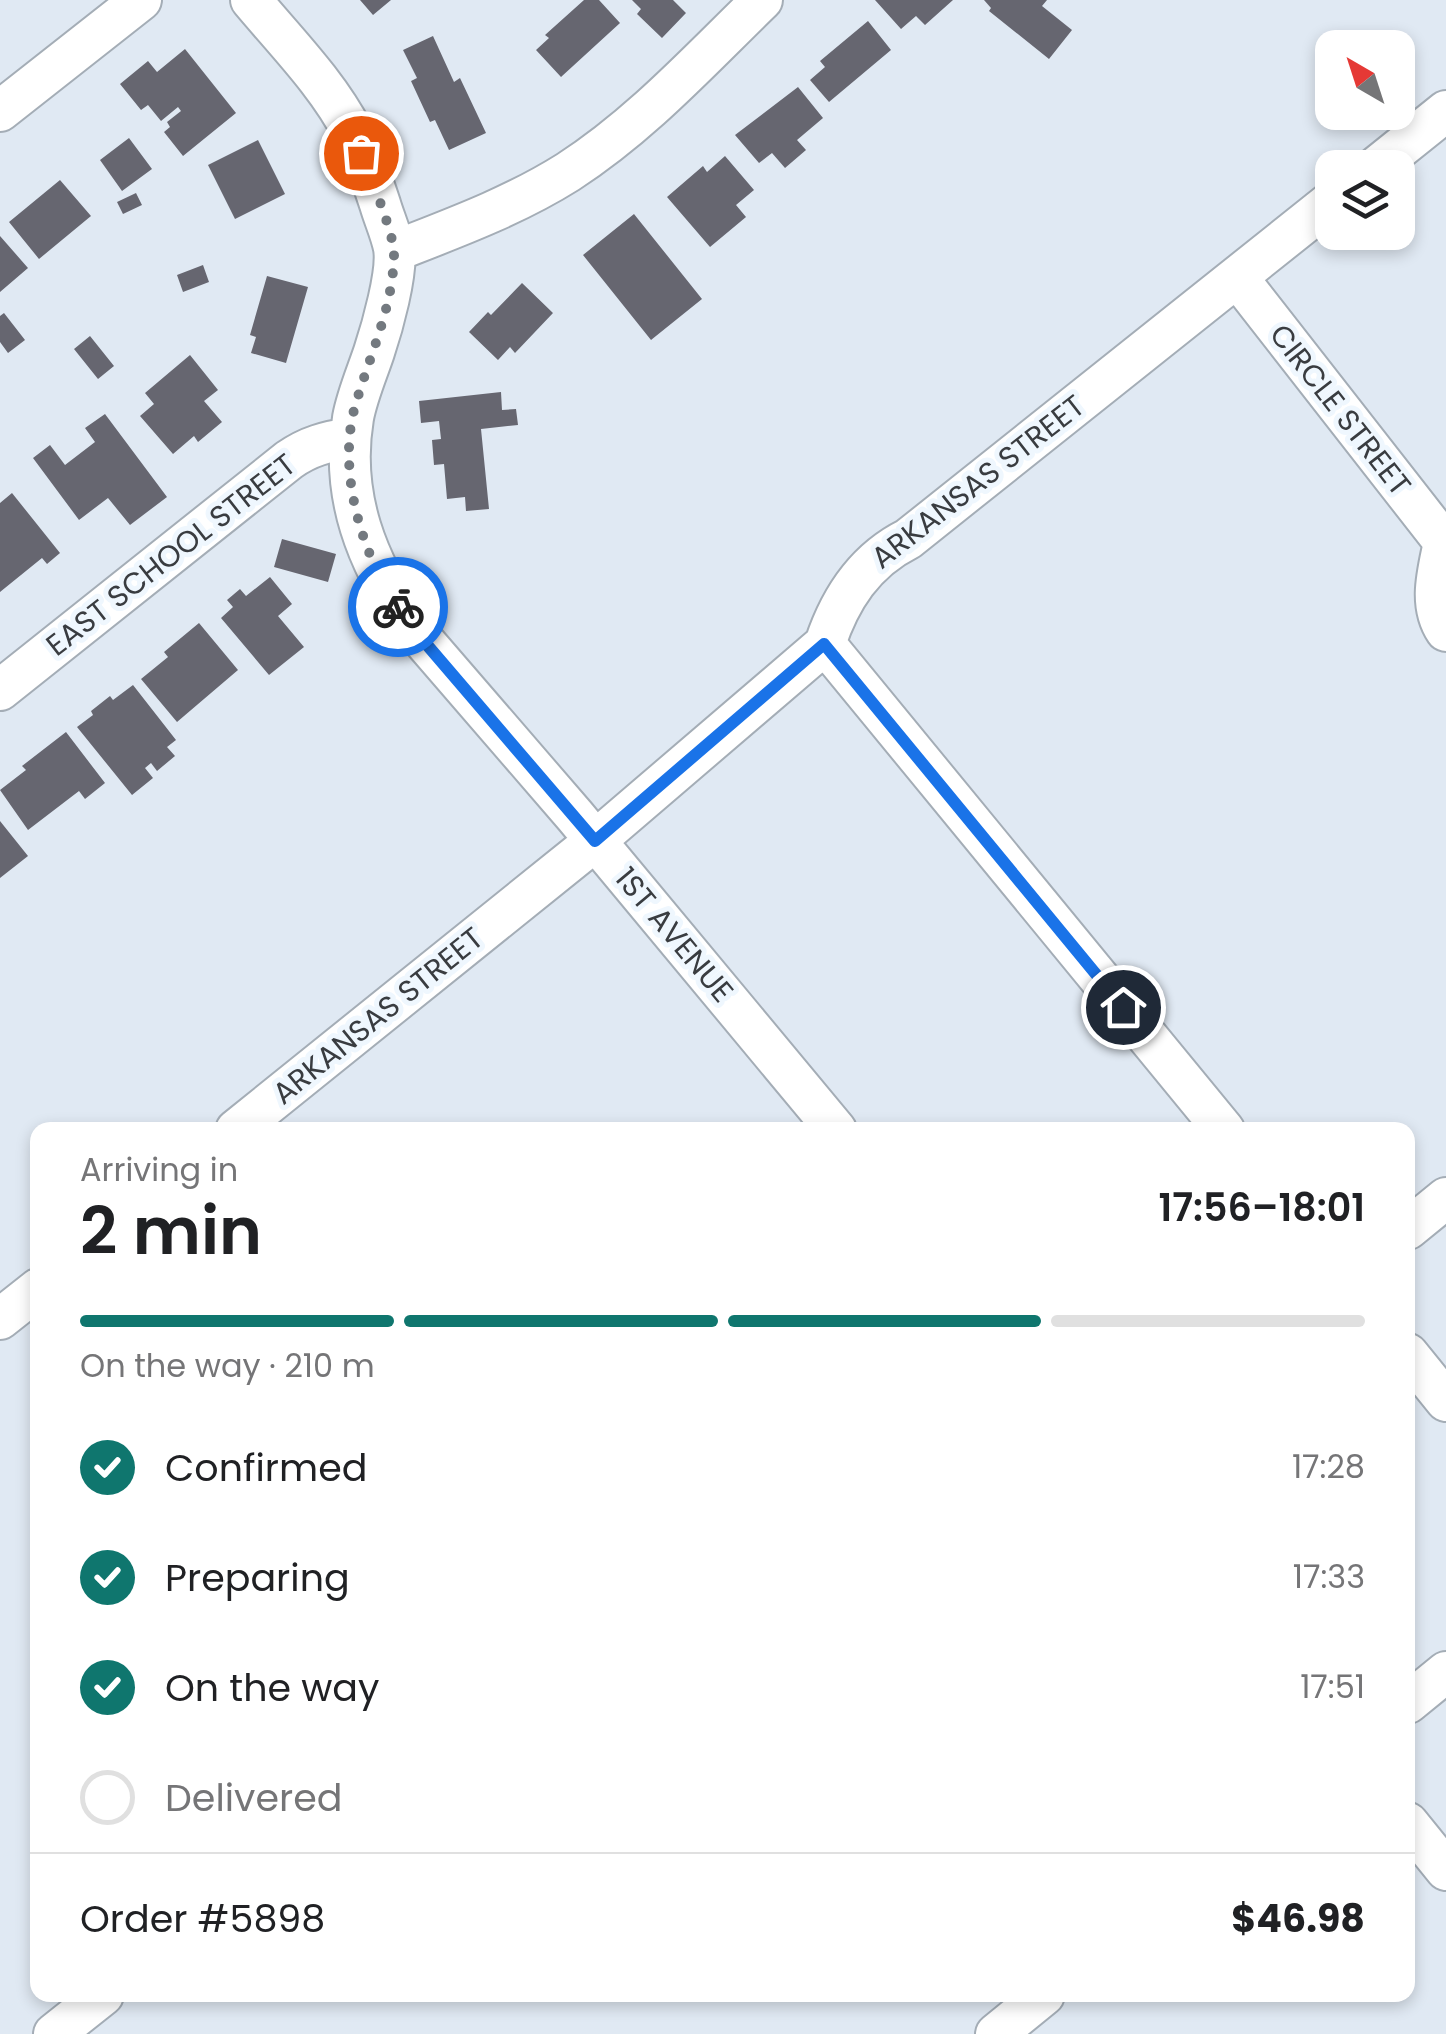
<!DOCTYPE html>
<html lang="en">
<head>
<meta charset="utf-8">
<style>
  :root { --surface:#fff; --page:#f2f2f2; --text:#202124; --muted:#757577; --line:#e0e0e0; --accent:#0f766e }
  body { margin:0; font-family:Poppins,sans-serif; background:var(--page); color:var(--text); height:100vh; display:flex; flex-direction:column; font-size:38px; white-space:nowrap }
  * { box-sizing:border-box; margin:0 }
  p { font-size:32px; color:var(--muted) }
  .icon { flex:none; width:55px; height:55px; fill:none; stroke:currentColor; stroke-width:2; stroke-linecap:round; stroke-linejoin:round }
  .map { position:relative; flex:1; overflow:hidden }
  .side { position:absolute; left:30px; top:1122px; width:1385px; height:880px; display:flex; flex-direction:column; background:var(--surface); border-radius:20px; box-shadow:0 5px 15px #0003 }
  .side>* { flex:none }
  .needle { width:65px; rotate:321deg }
  .fabs { position:absolute; left:1315px; top:30px; display:grid; gap:20px }
  .fabs a { display:grid; place-items:center; width:100px; height:100px; border-radius:20px; background:var(--surface); box-shadow:0 5px 15px #0003; font-size:50px }
  .pin { position:absolute; display:grid; place-items:center; width:85px; height:85px; color:#fff; margin:-42px; border:5px solid #fff; border-radius:50%; box-shadow:0 2px 10px #0007 }
  .courier { position:absolute; display:grid; place-items:center; width:100px; height:100px; margin:-50px; border:8px solid #1a73e8; border-radius:50%; background:#fff; color:#222; box-shadow:0 2px 12px #0007 }
  .summary em { font-style:normal; font-weight:600 }
  .summary div { display:flex; flex-direction:column-reverse }
  .summary { display:flex; align-items:center; justify-content:space-between; height:170px; padding:0 50px }
  h1 { font-size:65px; font-weight:600; line-height:75px }
  .bar { display:grid; grid-template-columns:repeat(4,1fr); gap:15px 10px; align-content:center; height:120px; padding:0 50px }
  .bar i { height:12px; border-radius:8px; background:var(--line) }
  .bar .active { background:var(--accent) }
  .bar p { grid-column:span 4 }
  .line { display:flex; align-items:center; gap:25px; padding:0 50px; border-top:2px solid var(--line) }
  .line div { flex:1 }
  ol { padding:0 50px; list-style:none }
  li { display:flex; align-items:center; gap:30px; height:110px }
  li p { margin-inline-start:auto }
  li .icon { padding:10px; border-radius:50%; background:var(--accent); color:#fff; stroke-width:4 }
  li:last-child { color:var(--muted) }
  li i { width:55px; height:55px; border:5px solid var(--line); border-radius:50% }
  .map>svg:first-child { display:block }
</style>
</head>
<body>
<div class="map">
<svg width="1446" height="2034" viewBox="0 0 1446 2034">
  <rect width="100%" height="100%" fill="#e0e9f3"/>
  <!-- building -->
  <path fill="#666670" d="M360,0H391L373,15Z
    M584,0H599L620,23L561,77L536,50L549,38L545,35Z
    M632,0H673L686,13L662,38L637,14L641,9Z
    M875,0H953L925,25L916,16L901,29Z
    M984,0H1047L1042,6L1072,30L1049,59L989,11L991,8Z
    M868,21L891,50L829,102L810,80L825,67L820,61Z
    M433,36L454,82L460,78L486,133L449,150L435,120L430,122L411,81L417,78L403,50Z
    M185,49L236,113L183,156L164,132L170,127L167,122L181,111L178,107L161,121L148,105L141,110L120,84L148,61L157,72Z
    M798,87L823,118L797,140L806,150L785,168L772,153L759,163L735,135Z
    M129,138L152,169L122,191L100,160Z
    M258,140L285,194L235,219L208,165Z
    M725,156L754,190L736,205L746,217L710,247L667,197L703,166L707,172Z
    M60,180L91,216L39,259L9,222Z
    M136,193L142,205L123,214L117,202Z
    M634,214L702,299L651,340L583,255Z
    M0,236L28,268L0,292Z
    M203,265L209,282L183,292L177,275Z
    M267,276L308,287L286,363L251,353L256,337L250,335Z
    M522,283L553,313L515,353L510,347L498,360L469,332L488,312L491,315Z
    M4,313L25,340L8,353L0,342V316Z
    M90,336L114,366L98,379L74,349Z
    M190,355L218,390L204,401L222,422L198,442L194,436L173,454L140,416L154,404L145,393Z
    M501,392L502,410L516,409L518,425L481,429L489,509L466,511L465,497L447,499L444,464L434,465L432,440L441,439L439,421L421,423L419,401Z
    M105,414L167,497L130,525L108,498L79,520L33,458L50,445L65,465L95,442L85,428Z
    M12,493L60,553L47,564L42,558L0,592V503Z
    M282,539L336,554L328,582L274,567Z
    M270,577L292,604L278,616L304,647L269,675L221,618L233,607L227,600L240,589L246,596Z
    M199,623L238,670L177,722L141,679L168,657L164,652Z
    M133,685L176,740L167,747L175,756L157,771L151,763L145,768L153,778L132,795L77,727L93,715L91,711L110,696L113,700Z
    M66,732L105,783L85,799L79,791L28,830L0,790L26,770L22,766Z
    M0,821L28,856L0,878Z"/>
  <g fill="none" stroke-linecap="round" stroke-linejoin="round">
    <!-- minor casing -->
    <g stroke="#a4adb6" stroke-width="44">
      <path id="minor" d="M251,0C286,42 328,84 353,133C364,155 372,180 380,204C384,218 391,233 394,248C398,272 382,328 374,352C367,373 357,396 353,418C340,496 367,562 410,625L575,816L836,1130
        M0,111L141,0
        M1375,168L1446,111
        M395,251C454,228 514,206 568,172C641,125 700,60 762,0
        M1237,277L1444,542
        M1446,542H1444C1438,572 1428,604 1446,631
        M825,644L1224,1130
        M0,690L289,460C309,446 326,442 350,438
        M236,1130L595,841L825,644C840,599 864,561 908,539L1332,201
        M1408,1229L1446,1198
        M0,1319L38,1289
        M1408,1354L1446,1401
        M1408,1703L1446,1672
        M1408,1823L1446,1870
        M54,2034L103,1995
        M996,2034L1044,1995"/>
    </g>
    <!-- minor -->
    <use href="#minor" stroke="#fff" stroke-width="40"/>
  </g>
  <g fill="none" stroke-linecap="round" stroke-linejoin="round">
    <!-- done -->
    <path stroke="#73797f" stroke-width="10" stroke-dasharray="0 18" d="M361,153C369,174 395,235 394,255C393,309 368,359 354,410C338,474 362,555 398,607"/>
    <!-- route -->
    <path stroke="#1a73e8" stroke-width="12" d="M398,607L410,625L595,841L824,644L1123,1007"/>
  </g>
  <g text-anchor="middle" stroke-width="10" stroke-linejoin="round" paint-order="stroke">
    <!-- street labels -->
    <g font-size="30" fill="#393c40" stroke="#eff7fe">
      <text transform="translate(1340 410) rotate(52)" y="10">CIRCLE STREET</text>
      <text transform="translate(978 482) rotate(-38)" y="10">ARKANSAS STREET</text>
      <text transform="translate(171 555) rotate(-38)" y="10">EAST SCHOOL STREET</text>
      <text transform="translate(674 935) rotate(50)" y="10">1ST AVENUE</text>
      <text transform="translate(378 1016) rotate(-39)" y="10">ARKANSAS STREET</text>
    </g>
  </g>
</svg>
<div class="fabs">
<a><svg class="needle" viewBox="-14 -14 28 28"><path d="M0-13l5 13h-10z" fill="#e53935"/><path d="M0 13l5-13h-10z" fill="#757577"/></svg></a>
<a><svg class="icon" aria-label="layers" viewBox="0 0 24 24"><path d="M12 4l9 5-9 5-9-5zM3 14l9 5 9-5"/></svg></a>
</div>
<div class="pin" style="left:361px;top:153px;background:#ea580c"><svg class="icon" aria-label="bag" viewBox="0 0 24 24"><path d="M5 8h14l-1 12H6zM9 8a3 3 0 0 1 6 0"/></svg></div>
<div class="pin" style="left:1123px;top:1007px;background:#1f2937"><svg class="icon" aria-label="home" viewBox="0 0 24 24"><path d="M3 11l9-7 9 7M6 9v11h12V9"/></svg></div>
<div class="courier" style="left:398px;top:607px"><svg class="icon" aria-label="bike" viewBox="0 0 24 24"><circle cx="6" cy="16" r="4"/><circle cx="18" cy="16" r="4"/><path d="M6 16l4-8h5l3 8M10 8l3 8H6M13 5h3"/></svg></div>
<section class="side">
<div class="summary"><div><h1>2 min</h1><p>Arriving in</p></div><em>17:56–18:01</em></div>
<div class="bar"><i class="active"></i><i class="active"></i><i class="active"></i><i></i><p>On the way · 210 m</p></div>
<ol>
<li><svg class="icon" aria-label="check" viewBox="0 0 24 24"><path d="M5 12l5 5 9-10"/></svg>Confirmed<p>17:28</p></li>
<li><svg class="icon" aria-label="check" viewBox="0 0 24 24"><path d="M5 12l5 5 9-10"/></svg>Preparing<p>17:33</p></li>
<li><svg class="icon" aria-label="check" viewBox="0 0 24 24"><path d="M5 12l5 5 9-10"/></svg>On the way<p>17:51</p></li>
<li><i></i>Delivered</li>
</ol>
<div class="line" style="height:130px"><div>Order #5898</div><b>$46.98</b></div>
</section>
</div>
</body>
</html>
